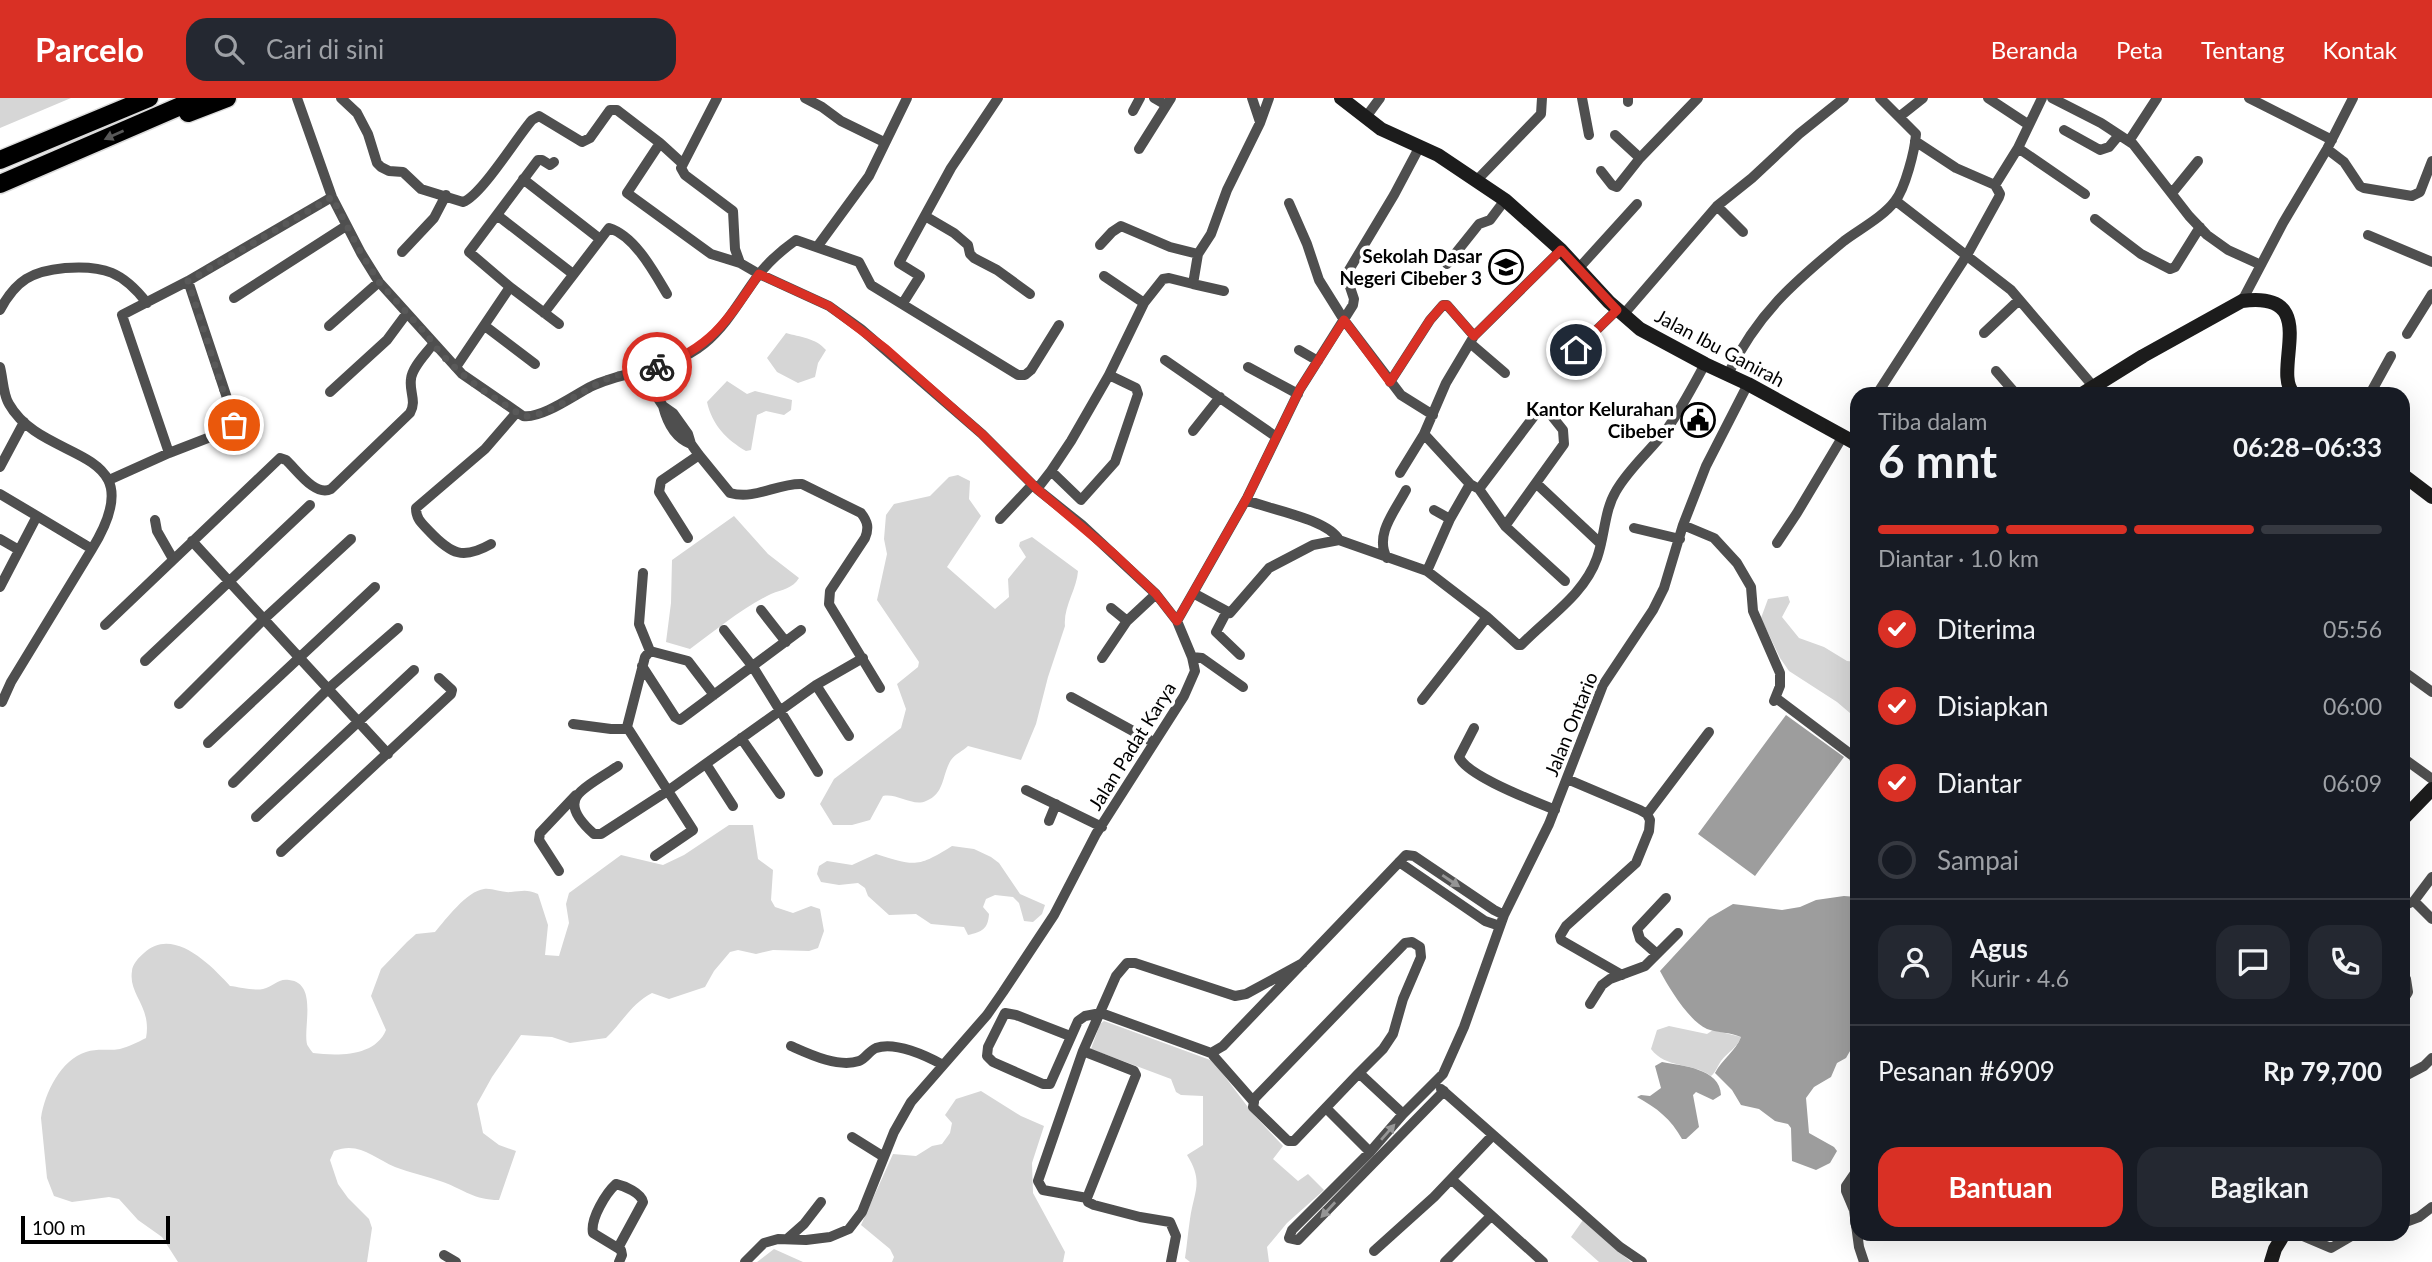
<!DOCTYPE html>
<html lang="id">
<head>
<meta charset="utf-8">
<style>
  :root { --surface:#171b24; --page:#242831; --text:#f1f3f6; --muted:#9ea1a6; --line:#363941; --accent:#d93025 }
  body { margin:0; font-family:Lato,sans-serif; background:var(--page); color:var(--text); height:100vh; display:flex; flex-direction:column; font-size:26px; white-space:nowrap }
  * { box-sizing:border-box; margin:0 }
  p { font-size:23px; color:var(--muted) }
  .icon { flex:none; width:38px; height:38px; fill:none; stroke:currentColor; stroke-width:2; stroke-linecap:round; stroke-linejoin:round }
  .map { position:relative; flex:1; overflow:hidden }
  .details { position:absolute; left:1850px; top:289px; width:560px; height:854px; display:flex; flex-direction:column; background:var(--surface); border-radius:21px; box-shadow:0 7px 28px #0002 }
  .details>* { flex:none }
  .scale { position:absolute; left:21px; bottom:18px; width:149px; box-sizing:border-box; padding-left:7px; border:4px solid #000; border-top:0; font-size:19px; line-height:24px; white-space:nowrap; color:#000; -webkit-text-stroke:5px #fff; paint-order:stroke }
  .pin { position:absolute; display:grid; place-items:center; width:60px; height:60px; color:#fff; margin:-30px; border:4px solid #fff; border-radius:50%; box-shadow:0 2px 7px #0007 }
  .courier { position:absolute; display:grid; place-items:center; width:70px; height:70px; margin:-35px; border:5px solid #d93025; border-radius:50%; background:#fff; color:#222; box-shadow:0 2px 9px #0007 }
  .head em { font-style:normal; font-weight:700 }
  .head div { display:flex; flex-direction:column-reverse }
  .head { display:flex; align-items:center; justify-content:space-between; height:119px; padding:0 28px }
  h1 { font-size:46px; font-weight:700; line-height:52px }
  .bar { display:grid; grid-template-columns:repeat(4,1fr); gap:10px 7px; align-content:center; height:84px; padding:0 28px }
  .bar i { height:9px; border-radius:5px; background:var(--line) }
  .bar .current { background:var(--accent) }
  .bar p { grid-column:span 4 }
  .line { display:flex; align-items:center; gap:18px; padding:0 28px; border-top:2px solid var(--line) }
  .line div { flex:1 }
  .round { display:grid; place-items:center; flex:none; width:74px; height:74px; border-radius:21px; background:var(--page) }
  ol { padding:0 28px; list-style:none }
  li { display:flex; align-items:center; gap:21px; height:77px }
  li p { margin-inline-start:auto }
  li .icon { padding:7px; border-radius:50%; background:var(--accent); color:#fff; stroke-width:4 }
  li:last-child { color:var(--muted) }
  li i { width:38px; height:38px; border:4px solid var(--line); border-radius:50% }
  .button { display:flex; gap:14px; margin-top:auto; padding:14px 28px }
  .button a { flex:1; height:80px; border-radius:21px; background:var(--accent); color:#fff; font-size:28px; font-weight:700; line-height:80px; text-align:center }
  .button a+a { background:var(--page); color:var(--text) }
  header { display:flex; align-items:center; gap:42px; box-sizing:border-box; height:98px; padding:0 35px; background:var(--accent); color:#fff }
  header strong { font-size:33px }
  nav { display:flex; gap:38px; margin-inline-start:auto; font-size:24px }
  .search { width:490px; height:63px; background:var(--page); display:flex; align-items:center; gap:18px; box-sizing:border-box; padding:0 24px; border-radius:21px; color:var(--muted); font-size:26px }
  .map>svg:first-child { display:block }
</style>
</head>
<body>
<header>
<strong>Parcelo</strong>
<div class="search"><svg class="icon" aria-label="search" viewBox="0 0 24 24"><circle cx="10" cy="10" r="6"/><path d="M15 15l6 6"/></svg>Cari di sini</div>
<nav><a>Beranda</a><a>Peta</a><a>Tentang</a><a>Kontak</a></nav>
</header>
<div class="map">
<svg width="2432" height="1164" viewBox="0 0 2432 1164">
  <rect width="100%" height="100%" fill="#fff"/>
  <!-- green -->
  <path fill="#d6d6d6" d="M0,0H71L0,30Z
    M786,235C800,239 816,240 826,252L818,265L815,279L798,285L777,274L767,260Z
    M727,283L747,296L755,293L792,302L791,312L784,317L766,313L757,317L751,352L746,353C727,342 712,327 707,304Z
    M958,377L970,383L969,401L981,418L947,469L995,511L1009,499L1008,481L1026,459L1019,448L1020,444L1032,439L1078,473C1077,491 1063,509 1065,528L1048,579L1036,626L1021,662L968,648C963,653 955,656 951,662C942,676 945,696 926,703C913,709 897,695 883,698L870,722L852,727H833L820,706L834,681L901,630L906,611L897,586L918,569L919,564L877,502L887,456L884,441L886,417L894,406L930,398L949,379Z
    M734,418L768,456L799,480C792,491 783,491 771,496C742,510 716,532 690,551L666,544L671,505L672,462Z
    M1788,498L1790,504L1782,519L1799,540L1824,549L1847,563L1857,564V621L1837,604L1789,573L1780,560L1761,520L1768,501Z
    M729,727H753L758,761L773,772L771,802L775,809L793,815L811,808L820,811L824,833L818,850L809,853L773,852L756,856L738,852L730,854L714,873L705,889L669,901L652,895C631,906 622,925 606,940L570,945L552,939L521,937L492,979L477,1006L483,1035L499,1047L516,1053L499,1102C474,1102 465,1092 443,1084C427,1078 410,1075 395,1069C374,1060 359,1043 334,1053L330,1062L338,1086L348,1100L369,1121L372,1130L367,1164H178L162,1139L138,1122L119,1101L109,1099L72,1104L54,1098L47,1080L41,1020C45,994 61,962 86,954C97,950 109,953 120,951C128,949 138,944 146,940C152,908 128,897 132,873C132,867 139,859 144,855C173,828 211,867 230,888C239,889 254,893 263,891C273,889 278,880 289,882C318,885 303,929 307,946C307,947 312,954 313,955C337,958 375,959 386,932L371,898L381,871L407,844L416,836L435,834C446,821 467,793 484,791C493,790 502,795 511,794C522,793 527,791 538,796L548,827L545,857L559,858L569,825L566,806L569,795L621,757L663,767L684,757Z
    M952,748L974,751L991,759L999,765L1020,796L1045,807L1042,816L1033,824L1024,823L1019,805L1013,799L995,797L986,801L983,809L989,816C988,831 982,834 968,837L964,829L931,826L916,816L889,817L868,798L865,790L858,785L839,787L821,784L817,776L819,768L827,763L852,767L876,756C915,768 917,770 952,748Z
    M1104,923L1213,963L1254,1017L1283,1048L1273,1061L1298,1083L1308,1076L1324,1092L1287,1125L1267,1149L1269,1164H1190L1185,1160C1187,1147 1188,1134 1190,1121C1194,1093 1204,1084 1187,1057L1203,1047V998L1181,997L1176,994L1171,981L1091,951L1100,926Z
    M1669,928L1707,936L1713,932L1741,939C1737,950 1728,954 1721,963C1717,969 1716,974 1711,978C1692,964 1666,971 1651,951L1657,932Z
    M981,993L1021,1018L1044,1028L1032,1065L1033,1095L1065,1154L1063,1164H892L894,1159L890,1151L861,1127L893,1056L916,1058L932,1048L942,1046L950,1035L952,1025L945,1017L956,1001Z
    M1583,1122L1631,1164H1599L1571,1139Z
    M774,1151L803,1164H757Z"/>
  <!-- water -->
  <path fill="#9d9d9d" d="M1786,617L1844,659L1755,778L1698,736Z
    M1844,798L1857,799V941L1846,960L1837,965L1831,979L1814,989L1806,1000L1809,1035L1834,1049L1837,1053L1830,1065L1816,1072L1792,1063L1791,1030L1788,1026L1775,1023L1759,1011L1741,1007L1732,992L1715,975C1722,961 1736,953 1741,939C1730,934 1718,935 1707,931C1689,923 1669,890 1660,873L1709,820L1733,806L1782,812L1800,809L1816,802Z
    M1662,964C1682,968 1720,970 1721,997L1713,1002L1696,994L1693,997L1699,1029L1686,1041H1682C1671,1021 1657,1010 1637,999L1641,997L1650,998L1661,990L1655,968Z"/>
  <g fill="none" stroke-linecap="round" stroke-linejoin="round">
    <!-- motorway casing -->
    <g stroke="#dbdbdb" stroke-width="21">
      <path id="motorway" d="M188,15L227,0
        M0,62L149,0
        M0,86L199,0"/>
    </g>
    <!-- minor -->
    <path stroke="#4f4f4f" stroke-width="10" d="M297,0L332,99L361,155L379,184L462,276L523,318C541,321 573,298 590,289C627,271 671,273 704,246C727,227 740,202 757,179C767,165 782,152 796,142L859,164L871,187L1018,277H1025L1031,272L1059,227
      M341,0L357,15L368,36L377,65L381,69L389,73L403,74L421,91L463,104C481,98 517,39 532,22L539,18L582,44L590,40L610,12H617L660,45L683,66
      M805,0L822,9L841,23L884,44
      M1154,0L1166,7
      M1252,0L1260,24
      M1582,0L1589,37
      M1628,0V4
      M1988,0L2029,27
      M2052,0L2101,25L2133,46L2189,118L2207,137L2228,152L2261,167
      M2249,0L2332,42
      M1133,13L1140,0
      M1366,19L1380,0
      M1899,19L1923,0
      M2064,32L2100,52L2109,49L2119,37
      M1615,37L1640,60
      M1915,43L1956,70L1995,87
      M2129,43L2157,0
      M660,45L627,95L711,156L740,165
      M2018,50L2085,96
      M1139,51L1171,0
      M2327,51L2344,64L2360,88L2364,90L2412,98L2420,94L2432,63
      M554,64L550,67L542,62H538L469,154L510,189L559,226
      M683,66L681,70L685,77L733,113L735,151L740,165L759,176L829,208L861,231L982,336L1037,391L1082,427L1156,496L1177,523L1192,559L1195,573L1184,598L1096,736L1054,817L1003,894L987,917L911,1004L894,1034L862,1114L849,1131L830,1139L806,1142L778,1141L764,1145L745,1164
      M683,66L717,0
      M1601,73L1612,87L1617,89L1640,60L1698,0
      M523,81L600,141
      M1477,82L1541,16L1542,0
      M2172,95L2198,63
      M1896,103L2011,192L2093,288
      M1289,105L1307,146L1319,182L1344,222L1401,297L1433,317
      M1717,108L1743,134
      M497,117L573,176
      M925,118L954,135L968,147L970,156L974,160L997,172L1030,196
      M2095,121L2141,156L2170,171L2175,169L2200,129
      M2368,137L2432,164
      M1100,147L1112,134L1121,128L1170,149L1198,156
      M817,149L869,78L907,0
      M1561,152L1474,238L1446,285L1424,336L1470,386L1479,391L1505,428L1565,483
      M402,154L434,120L446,97
      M1447,166L1479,126L1490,122L1505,102
      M1579,170L1637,106
      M1104,178L1144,205
      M1193,186L1224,193
      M234,200L346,128
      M2242,203L2283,125L2327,51L2353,0
      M903,205L920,178L899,165L951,70L998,0
      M0,212C16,182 32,173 65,170C104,167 123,174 147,205
      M544,215L609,130C635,138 654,174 667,196
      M1623,217L1717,108L1752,80L1799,36L1844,0
      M329,228L379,184
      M485,228L535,266
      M1984,235L2019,202
      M2407,236L2432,196
      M1470,245L1505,275
      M1299,252L1318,263
      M1552,254L1563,246L1570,252H1576L1617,212
      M1165,262L1275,338
      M0,269C3,280 3,297 9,306C44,368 157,345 92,451
      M456,269L510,189
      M1248,269L1298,296
      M1996,273L2016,296
      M641,275L663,308L673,315L688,336L691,346L699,357L730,395C756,402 777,385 802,386L861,415C868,424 869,430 865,440L830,493L829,506L880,590
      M1728,276C1758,215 1793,185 1844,143C1860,131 1883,119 1895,103C1905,91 1915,52 1916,36L1880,0
      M1390,284L1430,222L1443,207H1447L1474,238
      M330,294L387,242L407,215
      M1877,296L1967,157L1999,99L2000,96L1995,87L2018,50L2042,0
      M2370,296L2391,258
      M663,308C667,324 675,340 691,346
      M1193,333L1220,299
      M169,355L231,331L235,324L188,183
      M0,369L24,324
      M1051,373L1071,343L1109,277
      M1400,375L1424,336
      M109,382L169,355L122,217L188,183L332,99
      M1537,386L1601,446
      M1037,391L1051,373L1081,402L1115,364L1138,296L1136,290L1109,277L1144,205L1163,181L1169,180L1193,186L1198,156L1211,136L1227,92L1260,25L1269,0
      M1479,391L1538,313L1547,312L1563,332L1564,346L1505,428
      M0,396L37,418
      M1246,402C1268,411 1328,421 1339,442
      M1434,412L1450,421
      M1000,421L1032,387
      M155,422L157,433L173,461
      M1683,427L1714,440L1737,465L1751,489L1753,513L1780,575V588L1774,603
      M1634,430L1680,441
      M688,440L659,394L661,383L699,357
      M0,441L19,452
      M192,443L388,656
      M1777,445L1797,415L1843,338
      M491,446C463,462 451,456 430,434C423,426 416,422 416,410L485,351L517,314
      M1387,460C1374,437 1395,413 1406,392
      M1427,473L1450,421L1470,386
      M643,475L639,526L650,553
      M0,489L37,418L92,451L11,584L2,604L0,602
      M1193,495L1247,400L1300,291L1353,207L1354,201L1346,177L1394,97L1420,48
      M1111,510L1127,523
      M761,512L786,544
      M1226,515L1216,534L1240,557
      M1177,523L1193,495L1230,515L1269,470L1313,447L1339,442L1427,473L1487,519L1518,547H1521C1548,519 1584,497 1597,460C1605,438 1604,413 1616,393C1629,370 1651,352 1667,331C1681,311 1693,288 1705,266
      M105,527L280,360L286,362C297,372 315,399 331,391L410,315C417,303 409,294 411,281C412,269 426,256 433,246
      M724,532L753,569L818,674
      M1192,559L1202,560L1243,589
      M1102,560L1127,523L1156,496
      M145,563L310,407
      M642,568L675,619L680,622L801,532
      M2403,573L2432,594
      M816,587L849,638
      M1071,599L1153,644
      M1776,600L1853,658L1857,665
      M1422,602L1487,519
      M179,606L264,521L351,441
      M573,626L611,631H628
      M1474,630L1459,659C1467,678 1534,703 1555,712
      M741,640L780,696
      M208,645L375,489
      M2403,660L2432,681
      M706,666L733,708
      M618,668C608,675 582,689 577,698C568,711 585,728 594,736H601L669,692L816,587L863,560
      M1567,681L1640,712L1647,716L1650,722L1649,733L1636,765L1566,828L1560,838L1561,842L1622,877
      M233,685L329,590L398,530
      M1026,692L1102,729
      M1647,716L1709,634
      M256,719L414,572
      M1049,723L1056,706
      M281,754L451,596L452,592L439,580
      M655,758L693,732L627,629L645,559L650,553L688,563L714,597
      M1399,764L1485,823L1500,828
      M559,773L539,742L540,735L576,697
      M2414,803L2432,821
      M2403,808L2414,803L2432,779
      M1657,856L1640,841L1637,831L1666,800
      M2403,876L2406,881L2408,894L2403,902
      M1590,906L1602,887L1610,881L1645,868L1678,835
      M1070,938L1016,917L1005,915L988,949L987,958L993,964L1043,986H1050L1078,923L1085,918L1101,915L1211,955L1254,1004L1253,1009L1288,1043H1294L1359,975L1403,1016
      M791,948C809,956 838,970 859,963C865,961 869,953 876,950C895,943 927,958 943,967
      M1083,953L1134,973L1136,977L1087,1100
      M1211,955L1223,948L1406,757L1414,758L1494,812L1504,817
      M2403,979L2424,968L2432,960
      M1441,991L1620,1149L1642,1164
      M1444,993L1298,1142L1289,1140L1292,1132L1370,1054L1403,1016L1443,976L1464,929L1504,817L1549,726L1603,587L1653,512L1664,490L1683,427L1706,368L1748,286
      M1254,1004V1001L1405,845L1412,844L1420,849L1421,859L1403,901L1393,936L1383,951L1359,975
      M1326,1010L1370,1054
      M852,1039L884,1059
      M1857,1072L1846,1088V1093L1854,1112L1859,1149L1864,1164
      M1451,1081L1543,1164
      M2403,1125L2419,1119L2432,1109
      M2298,1136L2331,1150L2355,1136
      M787,1141L804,1126L821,1104
      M618,1150L643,1104C641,1095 625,1088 616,1086C606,1095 590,1121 593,1135L621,1152L622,1157L619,1164
      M1374,1153L1434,1099L1493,1037
      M444,1157L456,1164
      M1171,1164L1176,1138L1170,1124L1140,1119L1094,1107L1088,1104L1087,1100L1043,1092L1038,1083L1083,953L1116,878L1127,865H1135L1235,898L1246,896L1303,865
      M1445,1164L1491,1118"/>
    <!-- secondary -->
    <path stroke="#1c1c1c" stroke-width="14" d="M1341,0L1381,31L1438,57L1505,102L1561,152L1609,204L1640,231L1705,266L1748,286L1857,346
      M2082,296L2143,258L2242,203C2324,192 2270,274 2294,296
      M2403,377L2432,399
      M2403,721L2432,691
      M2271,1164L2275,1151L2284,1136"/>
    <!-- motorway -->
    <use href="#motorway" stroke="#000" stroke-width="18"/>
  </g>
  <!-- one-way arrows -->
  <defs><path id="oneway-solid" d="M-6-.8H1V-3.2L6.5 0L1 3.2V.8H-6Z" transform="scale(1.75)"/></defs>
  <use fill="#595959" href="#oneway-solid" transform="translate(114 37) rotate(156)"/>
  <g fill="#959595">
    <use href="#oneway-solid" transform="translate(1451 783) rotate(34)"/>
    <use href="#oneway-solid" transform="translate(1388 1034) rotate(-49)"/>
    <use href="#oneway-solid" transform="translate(1328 1112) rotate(133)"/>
  </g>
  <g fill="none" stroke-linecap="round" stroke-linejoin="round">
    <!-- done -->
    <path stroke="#595959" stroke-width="7" stroke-dasharray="0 12.6" d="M234,327L188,183L332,99L361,155L379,184L428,238C447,270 491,299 523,318C542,322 588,289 609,280C624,274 641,274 657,269"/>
    <!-- route -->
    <path stroke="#d93025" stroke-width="9" d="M657,269C711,250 728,222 759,176L829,208L886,251L982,336L1037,391L1114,456L1156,496L1177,523L1247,400L1300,291L1344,222L1390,284L1430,222L1443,207H1447L1474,238L1561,152L1617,212L1576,252"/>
  </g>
  <!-- icons -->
  <defs>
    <g id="school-ring" transform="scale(1.75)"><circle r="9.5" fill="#fff" stroke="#000" stroke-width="1.5"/><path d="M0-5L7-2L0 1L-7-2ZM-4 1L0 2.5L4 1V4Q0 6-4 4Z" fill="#000"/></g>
    <g id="civic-ring" transform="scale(1.75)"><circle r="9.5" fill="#fff" stroke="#000" stroke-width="1.5"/><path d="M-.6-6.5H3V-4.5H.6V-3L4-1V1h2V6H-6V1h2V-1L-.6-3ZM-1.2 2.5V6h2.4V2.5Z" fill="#000"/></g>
  </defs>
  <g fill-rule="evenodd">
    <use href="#school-ring" x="1506" y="169"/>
    <use href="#civic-ring" x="1698" y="322"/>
  </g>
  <g text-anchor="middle" stroke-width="7" stroke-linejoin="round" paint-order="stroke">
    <!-- poi labels -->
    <g font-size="19" font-weight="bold" fill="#000" stroke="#fff" text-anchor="end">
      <text x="1482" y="165">Sekolah Dasar<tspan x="1482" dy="22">Negeri Cibeber 3</tspan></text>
      <text x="1674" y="318">Kantor Kelurahan<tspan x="1674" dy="22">Cibeber</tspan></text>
    </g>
    <!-- street labels -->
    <g font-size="19" fill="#000" stroke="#fff">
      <text transform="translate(1720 250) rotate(28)" y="7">Jalan Ibu Ganirah</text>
      <text transform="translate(1571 626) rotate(-68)" y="7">Jalan Ontario</text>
      <text transform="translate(1132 648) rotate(-58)" y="7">Jalan Padat Karya</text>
    </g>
  </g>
</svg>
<div class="scale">100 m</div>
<div class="pin" style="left:234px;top:327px;background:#ea580c"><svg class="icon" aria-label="bag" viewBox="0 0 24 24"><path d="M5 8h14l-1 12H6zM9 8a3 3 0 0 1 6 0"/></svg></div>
<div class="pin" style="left:1576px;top:252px;background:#1f2937"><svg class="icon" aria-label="home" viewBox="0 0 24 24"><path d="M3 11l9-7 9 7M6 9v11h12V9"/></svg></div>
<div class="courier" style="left:657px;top:269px"><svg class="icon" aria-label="bike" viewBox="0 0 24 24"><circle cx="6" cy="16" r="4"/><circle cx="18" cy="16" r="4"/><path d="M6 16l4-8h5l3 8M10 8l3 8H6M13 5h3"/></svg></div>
<section class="details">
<div class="head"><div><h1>6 mnt</h1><p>Tiba dalam</p></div><em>06:28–06:33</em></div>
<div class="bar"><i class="current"></i><i class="current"></i><i class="current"></i><i></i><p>Diantar · 1.0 km</p></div>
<ol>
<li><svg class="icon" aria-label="check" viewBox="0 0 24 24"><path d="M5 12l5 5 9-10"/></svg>Diterima<p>05:56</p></li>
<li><svg class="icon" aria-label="check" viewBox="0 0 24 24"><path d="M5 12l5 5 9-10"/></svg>Disiapkan<p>06:00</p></li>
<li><svg class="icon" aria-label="check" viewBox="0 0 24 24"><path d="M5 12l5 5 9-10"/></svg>Diantar<p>06:09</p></li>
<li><i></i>Sampai</li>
</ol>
<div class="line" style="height:126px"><a class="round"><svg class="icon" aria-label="person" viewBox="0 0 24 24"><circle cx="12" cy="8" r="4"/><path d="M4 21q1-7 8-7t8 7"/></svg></a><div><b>Agus</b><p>Kurir · 4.6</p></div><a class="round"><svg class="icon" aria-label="chat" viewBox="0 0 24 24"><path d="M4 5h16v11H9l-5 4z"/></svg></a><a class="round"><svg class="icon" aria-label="phone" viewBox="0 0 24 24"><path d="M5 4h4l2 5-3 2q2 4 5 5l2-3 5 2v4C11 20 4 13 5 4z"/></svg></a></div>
<div class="line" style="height:91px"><div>Pesanan #6909</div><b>Rp 79,700</b></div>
<div class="button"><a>Bantuan</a><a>Bagikan</a></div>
</section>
</div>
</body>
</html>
